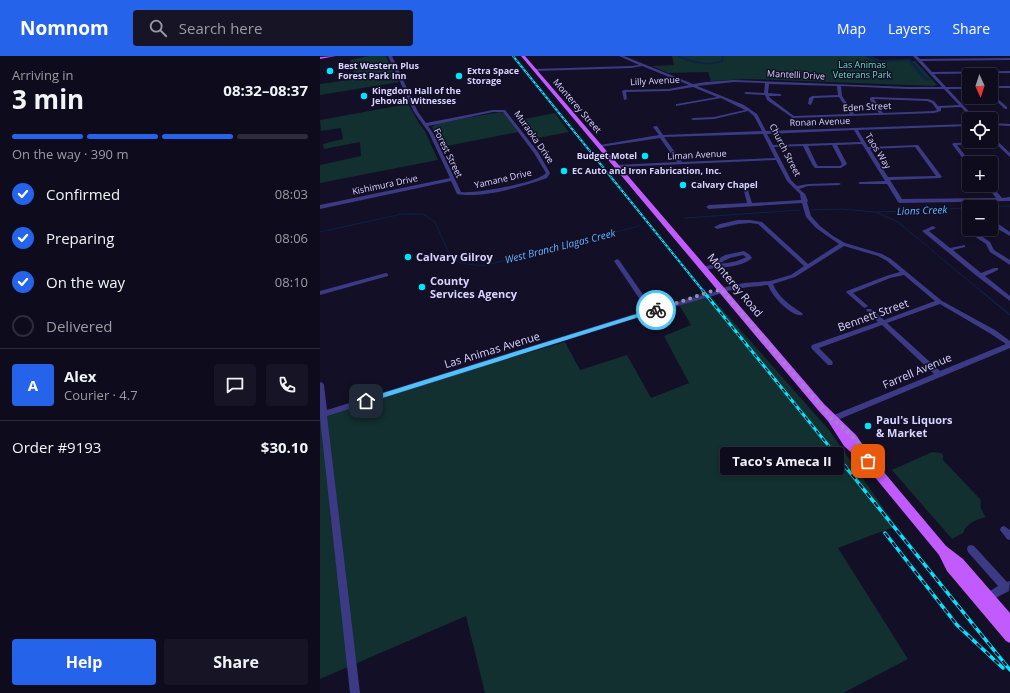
<!DOCTYPE html>
<html lang="en">
<head>
<meta charset="utf-8">
<style>
  :root { --surface:#0e0b1c; --page:#171425; --text:#f1f3f6; --muted:#9b9ba3; --line:#2e2b3b; --accent:#2563eb }
  body { margin:0; font-family:"Open Sans",sans-serif; background:var(--page); color:var(--text); height:100vh; display:flex; flex-direction:column; font-size:15px; white-space:nowrap }
  * { box-sizing:border-box; margin:0 }
  p { font-size:13px; color:var(--muted) }
  .icon { flex:none; width:22px; height:22px; fill:none; stroke:currentColor; stroke-width:2; stroke-linecap:round; stroke-linejoin:round }
  .map { position:relative; flex:1; overflow:hidden }
  .sheet { display:flex; flex-direction:column; background:var(--surface); width:320px }
  .sheet>* { flex:none }
  .needle { width:26px; rotate:177deg }
  .buttons { position:absolute; left:642px; top:12px; display:grid; gap:8px }
  .buttons a { display:grid; place-items:center; width:36px; height:36px; border-radius:4px; background:var(--surface); box-shadow:0 2px 6px #0003,0 0 0 1px var(--line); font-size:20px }
  .pin { position:absolute; display:grid; place-items:center; width:34px; height:34px; color:#fff; margin:-17px; border-radius:8px; box-shadow:0 2px 6px #0006 }
  .courier { position:absolute; display:grid; place-items:center; width:40px; height:40px; margin:-20px; border:3px solid #4fc3f7; border-radius:50%; background:#fff; color:#222; box-shadow:0 1px 5px #0007 }
  .bubble { position:absolute; height:28px; border-radius:4px; background:var(--surface); box-shadow:0 2px 6px #0003,0 0 0 1px var(--line); font-size:13px; font-weight:700; line-height:28px; text-align:center }
  .summary em { font-style:normal; font-weight:700 }
  .summary div { display:flex; flex-direction:column-reverse }
  .summary { display:flex; align-items:center; justify-content:space-between; height:68px; padding:0 12px }
  h1 { font-size:26px; font-weight:700; line-height:30px }
  .bar { display:grid; grid-template-columns:repeat(4,1fr); gap:6px 4px; align-content:center; height:48px; padding:0 12px }
  .bar i { height:5px; border-radius:3px; background:var(--line) }
  .bar .active { background:var(--accent) }
  .bar p { grid-column:span 4 }
  .line { display:flex; align-items:center; gap:10px; padding:0 12px; border-top:1px solid var(--line) }
  .line div { flex:1 }
  .round { display:grid; place-items:center; flex:none; width:42px; height:42px; border-radius:4px; background:var(--page) }
  ol { padding:0 12px; list-style:none }
  li { display:flex; align-items:center; gap:12px; height:44px }
  li p { margin-inline-start:auto }
  li .icon { padding:4px; border-radius:50%; background:var(--accent); color:#fff; stroke-width:4 }
  li:last-child { color:var(--muted) }
  li i { width:22px; height:22px; border:2px solid var(--line); border-radius:50% }
  .cta { display:flex; gap:8px; margin-top:auto; padding:8px 12px }
  .cta a { flex:1; height:46px; border-radius:4px; background:var(--accent); color:#fff; font-size:16px; font-weight:700; line-height:46px; text-align:center }
  .cta a+a { background:var(--page); color:var(--text) }
  header { display:flex; align-items:center; gap:24px; box-sizing:border-box; height:56px; padding:0 20px; background:var(--accent); color:#fff }
  header strong { font-size:19px }
  nav { display:flex; gap:22px; margin-inline-start:auto; font-size:14px }
  .search { width:280px; height:36px; background:var(--page); display:flex; align-items:center; gap:10px; box-sizing:border-box; padding:0 14px; border-radius:4px; color:var(--muted); font-size:15px }
  main { display:flex; flex:1; min-height:0 }
  .map>svg:first-child { display:block }
</style>
</head>
<body>
<header>
<strong>Nomnom</strong>
<div class="search"><svg class="icon" aria-label="search" viewBox="0 0 24 24"><circle cx="10" cy="10" r="6"/><path d="M15 15l6 6"/></svg>Search here</div>
<nav><a>Map</a><a>Layers</a><a>Share</a></nav>
</header>
<main>
<section class="sheet">
<div class="summary"><div><h1>3 min</h1><p>Arriving in</p></div><em>08:32–08:37</em></div>
<div class="bar"><i class="active"></i><i class="active"></i><i class="active"></i><i></i><p>On the way · 390 m</p></div>
<ol>
<li><svg class="icon" aria-label="check" viewBox="0 0 24 24"><path d="M5 12l5 5 9-10"/></svg>Confirmed<p>08:03</p></li>
<li><svg class="icon" aria-label="check" viewBox="0 0 24 24"><path d="M5 12l5 5 9-10"/></svg>Preparing<p>08:06</p></li>
<li><svg class="icon" aria-label="check" viewBox="0 0 24 24"><path d="M5 12l5 5 9-10"/></svg>On the way<p>08:10</p></li>
<li><i></i>Delivered</li>
</ol>
<div class="line" style="height:72px"><b class="round" style="background:var(--accent);color:#fff">A</b><div><b>Alex</b><p>Courier · 4.7</p></div><a class="round"><svg class="icon" aria-label="chat" viewBox="0 0 24 24"><path d="M4 5h16v11H9l-5 4z"/></svg></a><a class="round"><svg class="icon" aria-label="phone" viewBox="0 0 24 24"><path d="M5 4h4l2 5-3 2q2 4 5 5l2-3 5 2v4C11 20 4 13 5 4z"/></svg></a></div>
<div class="line" style="height:52px"><div>Order #9193</div><b>$30.10</b></div>
<div class="cta"><a>Help</a><a>Share</a></div>
</section>
<div class="map">
<svg width="690" height="637" viewBox="0 0 690 637">
  <rect width="100%" height="100%" fill="#130f26"/>
  <!-- green -->
  <path fill="#12302f" d="M49,0H66L79,26L0,39V28L28,24L27,19L34,17L30,4Z
    M352,0H546L556,5H595L617,29L613,30L428,23L391,25L388,16L348,17L332,10L354,9Z
    M88,48L99,67L105,75L118,104L0,127V109L41,100L40,86L4,93L3,88L23,83L21,72L1,75L0,64Z
    M181,56L186,58L198,76L122,91L112,71L117,67Z
    M235,57L249,76L212,83L199,64Z
    M387,236L509,374L576,470L518,492L588,603L523,637H165L146,560L0,623V345L1,357L245,286L260,314L307,299L331,342L369,327L344,280L371,269L357,245Z
    M612,396L621,397L623,399V404L661,444C659,450 662,456 666,461C657,464 647,466 643,477L632,483L572,414Z"/>
  <g fill="none" stroke-linecap="round" stroke-linejoin="round">
    <!-- stream-far1 -->
    <path stroke="#0c2248" stroke-width="1" d="M671,151L690,150
      M492,154L522,153L555,156L578,166L662,236
      M557,156L649,152
      M365,162L480,154
      M0,176L82,158H103L115,166L132,204C144,208 154,210 167,209L319,170"/>
    <!-- stream -->
    <path stroke="#0c2248" stroke-width="1.5" d="M661,235L690,259"/>
    <!-- canal -->
    <path fill="#0c2248" fill-rule="evenodd" d="M357,0C361,0 365,2 369,3C379,7 390,8 401,5L402,0H404L403,6C388,11 370,8 357,0Z
      M548,0H551L559,4L590,3L608,23L610,22L612,23L606,25L588,5L558,6Z"/>
    <!-- minor -->
    <path fill="#3d3a85" fill-rule="evenodd" d="M68,0H72L98,56L106,67L173,54H185L218,96L230,117L227,122C205,130 160,143 137,138L131,125L0,153V149L130,122L109,77L94,56ZM173,56H183L214,97L226,117C218,127 155,138 141,136L113,77L108,70Z
      M299,0H304L373,28L386,26L414,24L588,31H622L593,0H597L600,3L690,2V4L602,5L612,16L690,15V17L614,18L626,31H649V33H628L656,63H652L641,51L621,52V55L614,57L473,62L447,44L445,39L426,38L424,37L426,36L444,37L445,27L414,26L377,30L424,49L437,58L446,75L649,68V70L538,74L548,91L598,89L622,121L620,122L570,124L582,143L676,142L666,129H671L682,142L690,141V145L580,147L578,146L567,128H540L538,127L540,126L565,125L542,88L517,89L527,108L521,112H495L492,108L483,90L454,91L471,124L477,130L488,128L519,127L521,128L519,129L488,130L479,133L485,138L488,145L487,146L491,160L500,170L513,180L525,187L562,198L571,203L622,245L675,274L690,285V292L515,365H509L508,363L509,361L614,318L562,269L499,292L512,305L513,307L512,309H508L492,293L491,291L492,289L558,266L546,254L547,253H551L564,264L615,245L584,219L570,222L533,237L548,250L545,252L543,251L527,237L526,236L527,235L566,220L580,216L567,205L558,200L524,190L475,221L453,228C458,241 471,250 482,257L483,258L482,259C471,261 451,239 448,229C429,231 413,232 396,239L333,257L7,360L40,637H30L0,362V326L3,327L4,329L7,354L327,254L294,205L297,203L299,204L333,253L392,237L396,235L397,233L424,227L450,225L471,219L484,210L438,168L430,167L418,168L397,173L394,171L400,168L418,164H430L442,166L488,208L519,188L496,172L486,161L482,147L389,153L386,151L389,149L427,147L423,131L425,130L427,131L432,147L481,144L480,138L467,125L456,104L298,111H296V109L357,106L340,82L280,91L278,90L280,89L339,79L333,71L335,70H337L343,79L442,75L434,60L428,55L394,63L373,64L371,63L373,62L394,61L425,54L401,42L356,50V48H357L397,41L373,31L349,35L306,36L307,43L304,44L302,35L304,34L349,33L369,29L322,10L311,12L215,15L213,14L215,13L311,10L319,9ZM449,28L517,30L518,39L492,40L489,42L488,48L491,49L494,42L519,41L530,58L474,60L450,42L449,40H460L462,39L460,38L448,37ZM521,30L588,33H624L639,49L618,50L614,45L608,43L552,41L550,42V44L559,57L534,58L522,40ZM554,43L607,45L612,47L617,54L614,55L563,57ZM534,74L541,86L453,89L447,78ZM443,78L455,102L362,106L344,81ZM512,89L522,108L520,110H498L496,107L488,90ZM595,91L616,120L568,121L550,93ZM620,248L671,278L686,288L620,315L567,267Z
      M671,30H690V32H671Z
      M671,37L687,51V53H685L671,40Z
      M671,67L690,68V70L671,69Z
      M671,79L690,97V101L676,88L637,89L651,107H649V108H647L632,88L634,87L674,86L671,83Z
      M671,165L677,167L690,176V180L671,169Z
      M613,170L616,172L609,175L630,192L645,189V191L633,194L661,217L674,212H678V214L665,220L690,240V245L658,221L602,175Z
      M648,172L649,173H653V174L670,186L674,194L690,204V209L670,196L666,188L648,176Z
      M424,195L430,199L432,202C420,213 399,210 384,214L381,212L382,211L391,209L398,203L405,199ZM423,199L426,201C417,206 408,207 398,208L410,202Z
      M66,217L68,218V220L0,239V235Z
      M684,470L690,474V484L687,483L680,474L681,471Z
      M651,489L654,490L687,526L690,525L689,535L668,546L665,544L663,541L665,538L678,530L648,496L647,493L648,490Z"/>
    <!-- major -->
    <path fill="#c25bff" fill-rule="evenodd" d="M16,0L0,3V1Z
      M201,0H205L504,348L536,379L552,402L626,490L643,503L690,557V587L686,585L627,515L619,499L544,408L524,390L508,365L498,354Z"/>
    <!-- rail-far2 casing -->
    <g stroke="#00e5ff" stroke-width="2">
      <path id="rail-far2" d="M193,0L384,236"/>
    </g>
    <!-- rail-far1 casing -->
    <g stroke="#00e5ff" stroke-width="3">
      <path id="rail-far1" d="M383,235L525,410"/>
    </g>
    <!-- rail casing -->
    <g stroke="#00e5ff" stroke-width="3.5">
      <path id="rail" d="M524,409L690,614
        M565,477L637,569L683,612"/>
    </g>
    <!-- rail-far2 -->
    <use href="#rail-far2" stroke="#130f26" stroke-width="1" stroke-dasharray="2.5" stroke-linecap="butt"/>
    <!-- rail-far1 -->
    <use href="#rail-far1" stroke="#130f26" stroke-width="1.5" stroke-dasharray="4.5" stroke-linecap="butt"/>
    <!-- rail -->
    <use href="#rail" stroke="#130f26" stroke-width="2" stroke-dasharray="6" stroke-linecap="butt"/>
  </g>
  <!-- route -->
  <path fill="#4fc3f7" d="M336,252H338V255L46,347L43,345L44,343Z"/>
  <g fill="none" stroke-linecap="round" stroke-linejoin="round">
    <!-- done -->
    <path stroke="#948fb3" stroke-width="4" stroke-dasharray="0 7.2" d="M336,254L392,235L402,234L512,363C528,374 540,387 548,405"/>
  </g>
  <!-- markers -->
  <g fill="#00e5ff" stroke="#130f26" stroke-width="1.5">
    <circle cx="10" cy="15" r="4"/>
    <circle cx="139" cy="20" r="4"/>
    <circle cx="44" cy="40" r="4"/>
    <circle cx="325" cy="100" r="4"/>
    <circle cx="244" cy="115" r="4"/>
    <circle cx="363" cy="129" r="4"/>
    <circle cx="88" cy="201" r="4"/>
    <circle cx="102" cy="231" r="4"/>
    <circle cx="548" cy="370" r="4"/>
  </g>
  <g text-anchor="middle" stroke-width="3" stroke-linejoin="round" paint-order="stroke">
    <!-- far-park labels -->
    <g font-size="9" fill="#5fe0c0" stroke="#130f26">
      <text x="542" y="12">Las Animas<tspan x="542" dy="10">Veterans Park</tspan></text>
    </g>
    <!-- far-poi labels -->
    <g font-size="9" font-weight="bold" fill="#d9d4ff" stroke="#130f26" text-anchor="start">
      <text x="18" y="13">Best Western Plus<tspan x="18" dy="10">Forest Park Inn</tspan></text>
      <text x="147" y="18">Extra Space<tspan x="147" dy="10">Storage</tspan></text>
      <text x="52" y="38">Kingdom Hall of the<tspan x="52" dy="10">Jehovah Witnesses</tspan></text>
      <text x="317" y="103" text-anchor="end">Budget Motel</text>
      <text x="252" y="118">EC Auto and Iron Fabrication, Inc.</text>
      <text x="371" y="132">Calvary Chapel</text>
    </g>
    <!-- far-street labels -->
    <g font-size="9" fill="#d9d4ff" stroke="#130f26">
      <text transform="translate(476 19) rotate(3)" y="3">Mantelli Drive</text>
      <text transform="translate(335 25) rotate(-3)" y="3">Lilly Avenue</text>
      <text transform="translate(257 50) rotate(49)" y="3">Monterey Street</text>
      <text transform="translate(547 51) rotate(-3)" y="3">Eden Street</text>
      <text transform="translate(500 66) rotate(-2)" y="3">Ronan Avenue</text>
      <text transform="translate(214 81) rotate(55)" y="3">Muraoka Drive</text>
      <text transform="translate(465 94) rotate(63)" y="3">Church Street</text>
      <text transform="translate(558 95) rotate(58)" y="3">Taos Way</text>
      <text transform="translate(128 97) rotate(64)" y="3">Forest Street</text>
      <text transform="translate(377 99) rotate(-3)" y="3">Liman Avenue</text>
      <text transform="translate(183 123) rotate(-13)" y="3">Yamane Drive</text>
      <text transform="translate(65 129) rotate(-12)" y="3">Kishimura Drive</text>
    </g>
    <!-- far-water labels -->
    <g font-size="10" font-style="italic" fill="#62b6ff" stroke="#130f26">
      <text transform="translate(602 154) rotate(-2)" y="4">Lions Creek</text>
      <text transform="translate(240 190) rotate(-14)" y="4">West Branch Llagas Creek</text>
    </g>
    <!-- poi labels -->
    <g font-size="11" font-weight="bold" fill="#d9d4ff" stroke="#130f26" text-anchor="start">
      <text x="96" y="205">Calvary Gilroy</text>
      <text x="110" y="229">County<tspan x="110" dy="13">Services Agency</tspan></text>
      <text x="556" y="368">Paul's Liquors<tspan x="556" dy="13">&amp; Market</tspan></text>
    </g>
    <!-- street labels -->
    <g font-size="11" fill="#d9d4ff" stroke="#130f26">
      <text transform="translate(415 229) rotate(50)" y="4">Monterey Road</text>
      <text transform="translate(553 259) rotate(-20)" y="4">Bennett Street</text>
      <text transform="translate(172 294) rotate(-17)" y="4">Las Animas Avenue</text>
      <text transform="translate(597 315) rotate(-23)" y="4">Farrell Avenue</text>
    </g>
  </g>
</svg>
<div class="buttons">
<a><svg class="needle" viewBox="-14 -14 28 28"><path d="M0-13l5 13h-10z" fill="#e53935"/><path d="M0 13l5-13h-10z" fill="#9b9ba3"/></svg></a>
<a><svg class="icon" aria-label="locate" viewBox="0 0 24 24"><circle cx="12" cy="12" r="6"/><path d="M12 2v4M12 18v4M2 12h4M18 12h4"/></svg></a>
<a>+</a>
<a>−</a>
</div>
<div class="pin" style="left:548px;top:405px;background:#ea580c"><svg class="icon" aria-label="bag" viewBox="0 0 24 24"><path d="M5 8h14l-1 12H6zM9 8a3 3 0 0 1 6 0"/></svg></div>
<div class="pin" style="left:46px;top:345px;background:#1f2937"><svg class="icon" aria-label="home" viewBox="0 0 24 24"><path d="M3 11l9-7 9 7M6 9v11h12V9"/></svg></div>
<div class="courier" style="left:336px;top:254px"><svg class="icon" aria-label="bike" viewBox="0 0 24 24"><circle cx="6" cy="16" r="4"/><circle cx="18" cy="16" r="4"/><path d="M6 16l4-8h5l3 8M10 8l3 8H6M13 5h3"/></svg></div>
<div class="bubble" style="left:400px;top:391px;width:124px">Taco's Ameca II</div>
</div>
</main>
</body>
</html>
